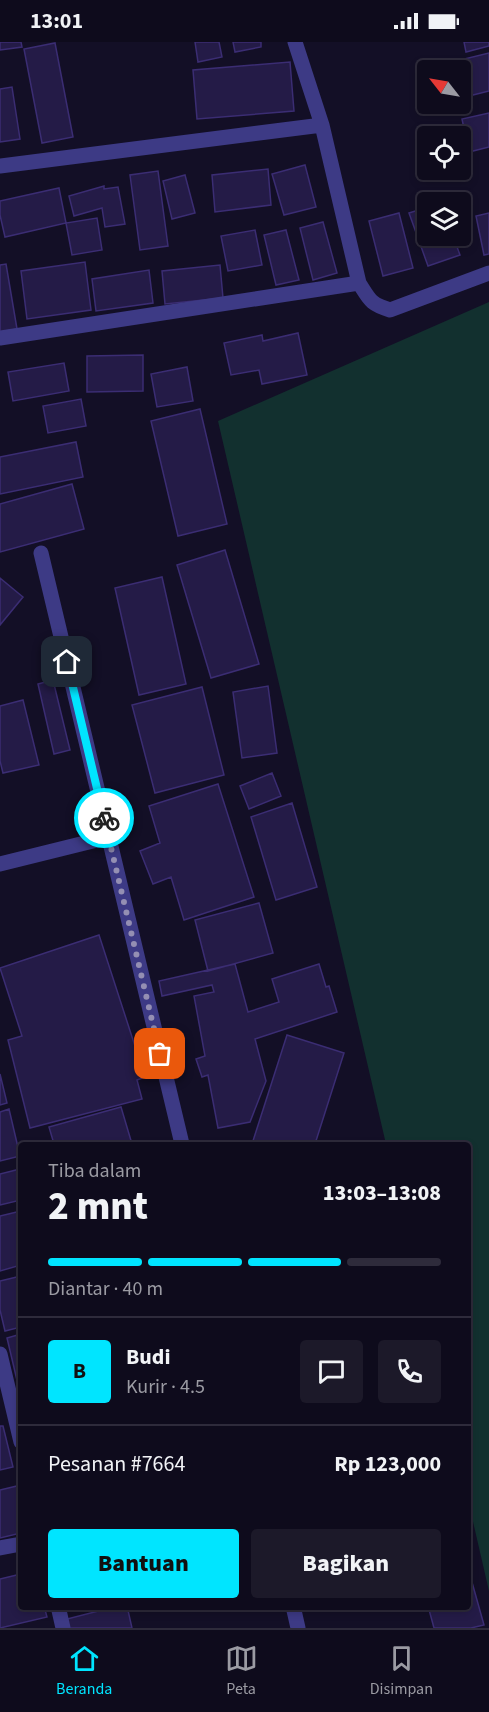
<!DOCTYPE html>
<html lang="id">
<head>
<meta charset="utf-8">
<style>
  :root { --surface:#0e0b1c; --page:#1c1929; --text:#f1f3f6; --muted:#9b9ba3; --line:#2e2b3b; --accent:#00e5ff }
  body { margin:0; font-family:"Source Sans 3",sans-serif; background:var(--page); color:var(--text); height:100vh; display:flex; flex-direction:column; font-size:22px; white-space:nowrap }
  * { box-sizing:border-box; margin:0 }
  p { font-size:20px; color:var(--muted) }
  .icon { flex:none; width:33px; height:33px; fill:none; stroke:currentColor; stroke-width:2; stroke-linecap:round; stroke-linejoin:round }
  .map { position:relative; flex:1; overflow:hidden }
  .sheet { position:absolute; left:18px; top:1100px; width:453px; height:468px; display:flex; flex-direction:column; background:var(--surface); border-radius:6px; box-shadow:0 3px 9px #0003,0 0 0 2px var(--line) }
  .sheet>* { flex:none }
  .needle { width:39px; rotate:301deg }
  .controls { position:absolute; left:417px; top:18px; display:grid; gap:12px }
  .controls a { display:grid; place-items:center; width:54px; height:54px; border-radius:6px; background:var(--surface); box-shadow:0 3px 9px #0003,0 0 0 2px var(--line); font-size:30px }
  .pin { position:absolute; display:grid; place-items:center; width:51px; height:51px; color:#fff; margin:-26px; border-radius:12px; box-shadow:0 3px 9px #0006 }
  .courier { position:absolute; display:grid; place-items:center; width:60px; height:60px; margin:-30px; border:4px solid #00e5ff; border-radius:50%; background:#fff; color:#222; box-shadow:0 2px 8px #0007 }
  .summary em { font-style:normal; font-weight:800 }
  .summary div { display:flex; flex-direction:column-reverse }
  .summary { display:flex; align-items:center; justify-content:space-between; height:102px; padding:0 30px }
  h1 { font-size:39px; font-weight:800; line-height:45px }
  .bar { display:grid; grid-template-columns:repeat(4,1fr); gap:9px 6px; align-content:center; height:72px; padding:0 30px }
  .bar i { height:8px; border-radius:4px; background:var(--line) }
  .bar .current { background:var(--accent) }
  .bar p { grid-column:span 4 }
  .line { display:flex; align-items:center; gap:15px; padding:0 30px; border-top:2px solid var(--line) }
  .line div { flex:1 }
  .round { display:grid; place-items:center; flex:none; width:63px; height:63px; border-radius:6px; background:var(--page) }
  .cta { display:flex; gap:12px; margin-top:auto; padding:12px 30px }
  .cta a { flex:1; height:69px; border-radius:6px; background:var(--accent); color:#111; font-size:24px; font-weight:800; line-height:69px; text-align:center }
  .cta a+a { background:var(--page); color:var(--text) }
  .status { display:flex; justify-content:space-between; align-items:center; height:42px; padding:0 30px; background:var(--surface); direction:ltr }
  .status svg { height:16px; fill:currentColor }
  .dock { display:flex; justify-content:space-around; align-items:center; height:84px; border-top:2px solid var(--line); background:var(--surface); font-size:16px; color:var(--muted) }
  .dock a { display:grid; justify-items:center; gap:3px }
  .dock .current { color:var(--accent) }
  .map>svg:first-child { display:block }
</style>
</head>
<body>
<div class="status"><b>13:01</b><svg viewBox="0 0 49 12"><path d="M0 12V9h3v3zM5 12V6h3v6zM10 12V3h3v9zM15 12V0h3v12zM26 1h20v11H26zM47 4h2v5h-2z"/></svg></div>
<div class="map">
<svg width="489" height="1586" viewBox="0 0 489 1586">
  <rect width="100%" height="100%" fill="#130f26"/>
  <!-- green -->
  <path fill="#12302f" d="M489,260V1549L468,1458V1102H386L218,379Z"/>
  <!-- building -->
  <path fill="#241b47" stroke="#3b2d73" stroke-width="1.5" d="M0,0H21L22,5L0,8Z
    M195,0H219L222,15L198,20Z
    M233,0H261V5L235,10Z
    M464,0H489V4L466,10Z
    M55,1L73,95L42,101L24,7Z
    M489,11V49L461,56L460,28H454L452,20Z
    M290,20L294,69L197,77L193,28Z
    M12,45L20,97L0,100V47Z
    M489,71V105L469,110L462,77Z
    M305,123L316,165L284,173L272,132Z
    M268,127L271,163L215,170L212,133Z
    M158,129L168,204L140,208L130,133Z
    M185,133L195,171L172,177L163,139Z
    M104,144V147L118,145L125,182L105,185L102,166L74,174L69,154Z
    M59,146L66,181L5,195L0,173V159Z
    M428,165V194H453L460,213L428,224L409,171Z
    M399,171L413,226L383,234L369,179Z
    M489,171V212L484,213L476,174Z
    M97,176L102,208L72,213L66,181Z
    M323,180L337,231L313,238L300,186Z
    M255,188L262,223L228,229L221,194Z
    M286,188L299,238L276,243L264,193Z
    M85,220L91,268L27,277L21,229Z
    M6,222L17,287L0,290V223Z
    M220,223L223,256L165,262L162,229Z
    M149,228L153,261L96,269L92,237Z
    M298,291L307,333L262,342L259,328L231,333L224,301L262,293L263,299Z
    M143,313V349L87,350V314Z
    M64,321L69,349L13,359L8,330Z
    M187,325L193,359L157,365L151,332Z
    M81,357L86,384L48,391L43,364Z
    M200,367L227,482L178,494L151,379Z
    M76,400L83,435L0,452V415Z
    M72,442L84,487L0,510V462Z
    M225,508L259,622L211,636L177,523Z
    M162,535L186,642L139,653L115,546Z
    M0,536L23,555L0,583Z
    M53,638L70,708L54,712L38,642Z
    M268,644L277,711L242,716L233,650Z
    M202,645L224,733L155,751L132,663Z
    M23,658L39,723L3,731L0,719V664Z
    M272,731L281,754L249,767L240,744Z
    M218,742L254,855L184,878L171,835L153,842L140,809L160,801L149,764Z
    M292,761L317,845L276,858L251,775Z
    M259,861L273,911L208,929L195,878Z
    M99,893L145,1035L137,1038L142,1057L30,1086L8,998L22,994L0,926Z
    M235,922L248,970L279,960L272,937L319,922L326,945L329,944L337,970L255,997L266,1039L250,1080L218,1086L208,1033L202,1035L196,1017L205,1014L194,954L214,950L212,943L162,954L159,939Z
    M287,993L344,1011L315,1102H252Z
    M0,1032L7,1061L0,1063Z
    M121,1065L132,1102H54L49,1085Z
    M9,1067L20,1114L0,1119V1070Z
    M20,1127L21,1158L0,1163V1132Z
    M21,1169V1223L0,1229V1174Z
    M21,1234V1285L5,1289L0,1268V1239Z
    M21,1292V1350L20,1351L7,1296Z
    M0,1384H3L13,1425L0,1428Z
    M17,1444L21,1462V1491L0,1496V1448Z
    M468,1526L484,1583L471,1586H434L428,1564H468Z
    M21,1532V1564H44L47,1575L0,1586V1537Z
    M118,1564H127L132,1586H69L67,1577Z"/>
  <g fill="none" stroke-linecap="round" stroke-linejoin="round">
    <!-- minor -->
    <path stroke="#3d3a85" stroke-width="15" d="M295,0L322,83L359,241C370,258 370,262 390,268L489,231
      M0,124L322,83
      M0,296L359,241
      M41,511L182,1102
      M0,822L109,795
      M0,1312L21,1400
      M0,1506L21,1502
      M58,1564L63,1586
      M293,1564L298,1586"/>
  </g>
  <g fill="none" stroke-linecap="round" stroke-linejoin="round">
    <!-- done -->
    <path stroke="#948fb3" stroke-width="6" stroke-dasharray="0 10.8" d="M104,776L160,1012"/>
    <!-- route -->
    <path stroke="#00e5ff" stroke-width="8" d="M67,620L104,776"/>
  </g>
</svg>
<div class="controls">
<a><svg class="needle" viewBox="-14 -14 28 28"><path d="M0-13l5 13h-10z" fill="#e53935"/><path d="M0 13l5-13h-10z" fill="#9b9ba3"/></svg></a>
<a><svg class="icon" aria-label="locate" viewBox="0 0 24 24"><circle cx="12" cy="12" r="6"/><path d="M12 2v4M12 18v4M2 12h4M18 12h4"/></svg></a>
<a><svg class="icon" aria-label="layers" viewBox="0 0 24 24"><path d="M12 4l9 5-9 5-9-5zM3 14l9 5 9-5"/></svg></a>
</div>
<div class="pin" style="left:160px;top:1012px;background:#ea580c"><svg class="icon" aria-label="bag" viewBox="0 0 24 24"><path d="M5 8h14l-1 12H6zM9 8a3 3 0 0 1 6 0"/></svg></div>
<div class="pin" style="left:67px;top:620px;background:#1f2937"><svg class="icon" aria-label="home" viewBox="0 0 24 24"><path d="M3 11l9-7 9 7M6 9v11h12V9"/></svg></div>
<div class="courier" style="left:104px;top:776px"><svg class="icon" aria-label="bike" viewBox="0 0 24 24"><circle cx="6" cy="16" r="4"/><circle cx="18" cy="16" r="4"/><path d="M6 16l4-8h5l3 8M10 8l3 8H6M13 5h3"/></svg></div>
<section class="sheet">
<div class="summary"><div><h1>2 mnt</h1><p>Tiba dalam</p></div><em>13:03–13:08</em></div>
<div class="bar"><i class="current"></i><i class="current"></i><i class="current"></i><i></i><p>Diantar · 40 m</p></div>
<div class="line" style="height:108px"><b class="round" style="background:var(--accent);color:#111">B</b><div><b>Budi</b><p>Kurir · 4.5</p></div><a class="round"><svg class="icon" aria-label="chat" viewBox="0 0 24 24"><path d="M4 5h16v11H9l-5 4z"/></svg></a><a class="round"><svg class="icon" aria-label="phone" viewBox="0 0 24 24"><path d="M5 4h4l2 5-3 2q2 4 5 5l2-3 5 2v4C11 20 4 13 5 4z"/></svg></a></div>
<div class="line" style="height:78px"><div>Pesanan #7664</div><b>Rp 123,000</b></div>
<div class="cta"><a>Bantuan</a><a>Bagikan</a></div>
</section>
</div>
<nav class="dock">
<a class="current"><svg class="icon" aria-label="home" viewBox="0 0 24 24"><path d="M3 11l9-7 9 7M6 9v11h12V9"/></svg>Beranda</a>
<a><svg class="icon" aria-label="map" viewBox="0 0 24 24"><path d="M3 6l6-2 6 2 6-2v14l-6 2-6-2-6 2zM9 4v14M15 6v14"/></svg>Peta</a>
<a><svg class="icon" aria-label="saved" viewBox="0 0 24 24"><path d="M7 4h10v16l-5-4-5 4z"/></svg>Disimpan</a>
</nav>
</body>
</html>
